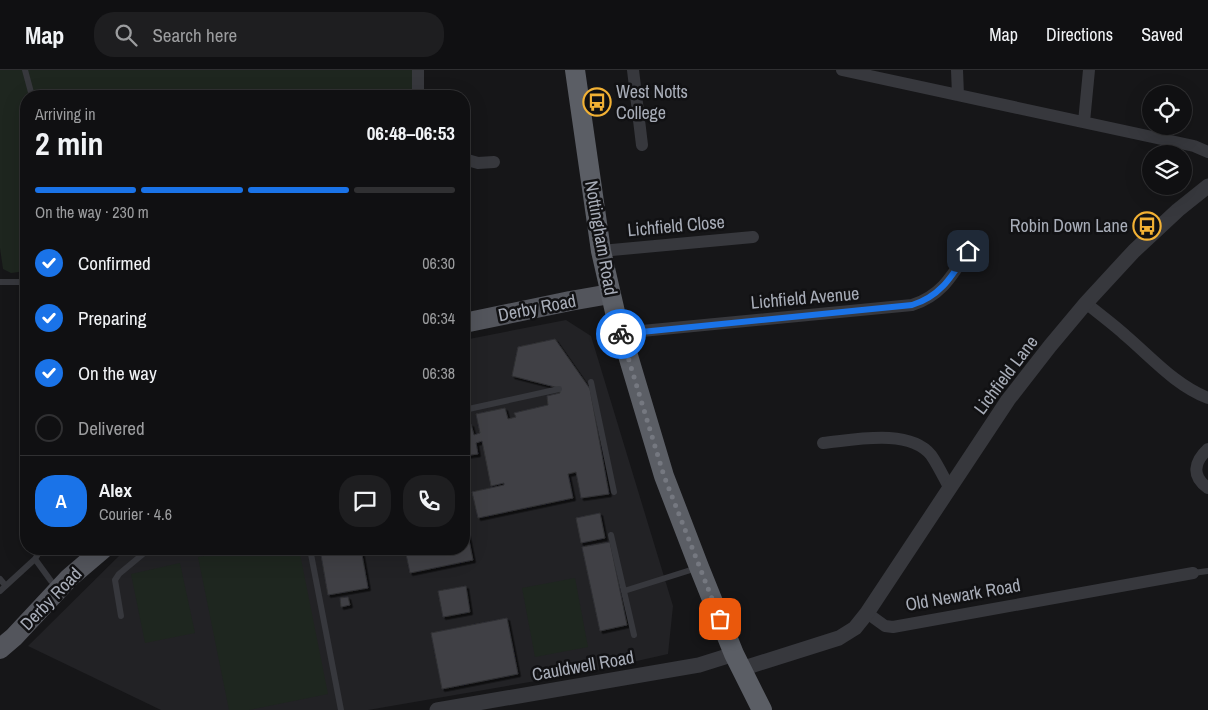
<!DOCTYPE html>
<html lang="en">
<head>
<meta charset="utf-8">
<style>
  :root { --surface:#101012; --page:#1e1e20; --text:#f1f3f6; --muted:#9c9d9f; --line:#303032; --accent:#1a73e8 }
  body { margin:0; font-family:"Archivo Narrow",sans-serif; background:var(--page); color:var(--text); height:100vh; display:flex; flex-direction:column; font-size:19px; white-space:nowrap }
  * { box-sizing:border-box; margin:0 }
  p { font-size:16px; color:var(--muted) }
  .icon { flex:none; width:28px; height:28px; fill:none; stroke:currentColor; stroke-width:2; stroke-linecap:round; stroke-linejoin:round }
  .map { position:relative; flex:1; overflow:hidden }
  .details { position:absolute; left:20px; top:20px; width:450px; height:465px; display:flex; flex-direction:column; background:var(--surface); border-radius:20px; box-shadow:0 5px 20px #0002,0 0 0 1px var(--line) }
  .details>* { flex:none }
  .buttons { position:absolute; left:1142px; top:15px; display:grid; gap:10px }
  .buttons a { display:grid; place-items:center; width:50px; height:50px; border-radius:50%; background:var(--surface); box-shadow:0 5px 20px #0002,0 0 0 1px var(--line); font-size:25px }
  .pin { position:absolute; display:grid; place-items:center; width:42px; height:42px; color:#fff; margin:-21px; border-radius:10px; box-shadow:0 2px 8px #0006 }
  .courier { position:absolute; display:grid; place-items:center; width:50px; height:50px; margin:-25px; border:4px solid #1a73e8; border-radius:50%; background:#fff; color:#222; box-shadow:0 1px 6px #0007 }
  .head em { font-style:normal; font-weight:700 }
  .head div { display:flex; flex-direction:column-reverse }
  .head { display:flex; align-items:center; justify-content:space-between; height:85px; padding:0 15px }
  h1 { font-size:32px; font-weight:700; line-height:38px }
  .bar { display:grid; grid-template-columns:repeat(4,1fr); gap:8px 5px; align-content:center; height:60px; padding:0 15px }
  .bar i { height:6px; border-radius:4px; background:var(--line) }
  .bar .active { background:var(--accent) }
  .bar p { grid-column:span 4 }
  .line { display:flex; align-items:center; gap:12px; padding:0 15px; border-top:1px solid var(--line) }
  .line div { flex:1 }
  .round { display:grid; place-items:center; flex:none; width:52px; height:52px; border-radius:20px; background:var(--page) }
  ol { padding:0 15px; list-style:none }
  li { display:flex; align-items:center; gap:15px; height:55px }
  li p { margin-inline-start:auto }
  li .icon { padding:5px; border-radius:50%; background:var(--accent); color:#fff; stroke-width:4 }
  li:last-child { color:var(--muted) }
  li i { width:28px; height:28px; border:2px solid var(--line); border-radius:50% }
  header { display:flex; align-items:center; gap:30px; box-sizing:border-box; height:70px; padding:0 25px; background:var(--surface); border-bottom:1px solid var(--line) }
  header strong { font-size:24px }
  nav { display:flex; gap:28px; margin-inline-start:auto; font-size:18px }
  .search { width:350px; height:45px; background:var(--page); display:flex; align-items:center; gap:12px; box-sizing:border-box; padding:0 18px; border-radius:20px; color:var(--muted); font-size:19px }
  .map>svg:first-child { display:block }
</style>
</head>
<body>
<header>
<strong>Map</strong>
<div class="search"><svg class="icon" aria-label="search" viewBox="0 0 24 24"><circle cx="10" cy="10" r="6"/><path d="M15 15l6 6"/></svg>Search here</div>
<nav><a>Map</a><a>Directions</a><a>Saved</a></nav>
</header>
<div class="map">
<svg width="1208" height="640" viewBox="0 0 1208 640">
  <defs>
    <filter id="shadow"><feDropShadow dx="2.5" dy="2.5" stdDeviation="0" flood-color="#0009"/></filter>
  </defs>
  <rect width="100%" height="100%" fill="#161618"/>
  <!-- built -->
  <path fill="#222225" d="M566,250L591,266L673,536L668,584L588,602L368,640H161L28,576L126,479H464V270Z"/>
  <!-- green -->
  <path fill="#1e261f" d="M0,0H413V26H26V201L11,203L3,199L0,178Z
    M241,479H299L328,624L249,640H229L198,487Z
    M180,493L195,563L145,573L131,504Z
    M575,508L588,577L535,587L522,518Z"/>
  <!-- building -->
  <path fill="#404145" stroke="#303034" filter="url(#shadow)" d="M555,269L590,319L609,424L581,428L576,402L568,404L573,428L478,448L472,422L504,415V413L491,416L482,371L476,373L478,384L464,386V356L471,354L474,365L480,363L476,344L505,338L508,349L516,347L514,343L548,335L547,326L560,323L559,318L512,306L518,277Z
    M600,443L605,468L581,473L576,448Z
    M464,445L473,490L410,503L405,479H446V481L464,479Z
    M610,472L627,555L600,561L582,477Z
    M320,479H361L368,518L328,525Z
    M466,516L470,542L443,547L438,521Z
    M348,527L350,535L341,537L340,528Z
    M507,548L518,604L442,619L431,563Z"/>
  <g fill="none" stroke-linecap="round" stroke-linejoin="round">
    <!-- service -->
    <path stroke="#37383d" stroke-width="6" d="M25,0L32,26
      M0,212H26
      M591,312L614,422
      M464,340L559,319
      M464,402V401
      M611,465L634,565
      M41,479L35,489L51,511
      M310,479L341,640
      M1193,503L1208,501
      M0,509L5,515
      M0,521L35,489
      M624,521L697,498
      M121,546L115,510L119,504L149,479"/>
    <!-- minor -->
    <path stroke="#37383d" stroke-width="12" d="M418,0V26
      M633,0L642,75
      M842,0L1194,76L1208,82
      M957,0L958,25
      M1084,52L1089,0
      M464,89L478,93L494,92
      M601,181L753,167
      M1086,233C1099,244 1113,254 1125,265C1152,288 1175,315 1208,328
      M621,263L912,235C941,226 952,206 968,181
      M823,373C854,370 909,358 931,385C938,395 944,408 950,419
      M1208,379C1194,392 1191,406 1208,418
      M867,543L885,556L893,557L1193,503"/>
    <!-- tertiary -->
    <path stroke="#37383d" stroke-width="15" d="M741,599L839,568L855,558L867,543L1008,330L1050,276L1086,233L1134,181L1178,140L1208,116
      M437,640L699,595L734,584"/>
    <!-- primary -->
    <path stroke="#53555c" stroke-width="20" d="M464,253L570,231L610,224
      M0,579L14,567L69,508L103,479"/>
    <!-- trunk -->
    <path stroke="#5b5e65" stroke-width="20" d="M575,0L601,181L615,242L664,406L699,497L734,584L762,640"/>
  </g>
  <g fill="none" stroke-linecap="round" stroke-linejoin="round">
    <!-- done -->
    <path stroke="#757880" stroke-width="5" stroke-dasharray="0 9" d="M621,264L664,406L720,549"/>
    <!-- route -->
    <path stroke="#1a73e8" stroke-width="6" d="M621,264L912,235C941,226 952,206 968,181"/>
  </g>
  <!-- icons -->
  <defs>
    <g id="bus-ring" transform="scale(1.4375)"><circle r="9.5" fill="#111113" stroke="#f2b134" stroke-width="1.5"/><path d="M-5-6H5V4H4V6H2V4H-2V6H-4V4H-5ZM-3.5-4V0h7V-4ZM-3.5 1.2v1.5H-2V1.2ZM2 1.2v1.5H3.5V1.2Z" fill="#f2b134"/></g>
  </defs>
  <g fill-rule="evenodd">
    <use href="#bus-ring" x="597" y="32"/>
    <use href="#bus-ring" x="1147" y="156"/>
  </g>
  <g text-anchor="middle" stroke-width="5" stroke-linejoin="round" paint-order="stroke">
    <!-- poi labels -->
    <g font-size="18" fill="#a8adb8" stroke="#111113" text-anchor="start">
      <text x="616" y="28">West Notts<tspan x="616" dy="21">College</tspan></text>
      <text x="1128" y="162" text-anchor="end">Robin Down Lane</text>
    </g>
    <!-- street labels -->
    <g font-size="18" fill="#a8adb8" stroke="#111113">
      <text transform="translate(676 156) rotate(-5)" y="6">Lichfield Close</text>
      <text transform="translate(601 168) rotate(80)" y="6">Nottingham Road</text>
      <text transform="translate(805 228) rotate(-5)" y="6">Lichfield Avenue</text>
      <text transform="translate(537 238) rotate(-11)" y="6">Derby Road</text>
      <text transform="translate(1006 305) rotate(-53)" y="6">Lichfield Lane</text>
      <text transform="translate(963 525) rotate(-10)" y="6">Old Newark Road</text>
      <text transform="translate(51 529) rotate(-46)" y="6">Derby Road</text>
      <text transform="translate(583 596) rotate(-10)" y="6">Cauldwell Road</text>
    </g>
  </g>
</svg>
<div class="buttons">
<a><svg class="icon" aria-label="locate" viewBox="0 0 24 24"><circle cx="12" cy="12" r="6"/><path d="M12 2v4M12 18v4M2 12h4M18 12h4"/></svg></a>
<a><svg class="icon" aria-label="layers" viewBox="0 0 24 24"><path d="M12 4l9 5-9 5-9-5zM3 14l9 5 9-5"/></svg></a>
</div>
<div class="pin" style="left:720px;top:549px;background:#ea580c"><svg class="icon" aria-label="bag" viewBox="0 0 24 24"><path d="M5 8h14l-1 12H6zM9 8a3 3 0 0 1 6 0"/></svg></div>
<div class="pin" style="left:968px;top:181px;background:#1f2937"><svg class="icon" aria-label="home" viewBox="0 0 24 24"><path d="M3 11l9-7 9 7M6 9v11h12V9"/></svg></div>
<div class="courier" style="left:621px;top:264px"><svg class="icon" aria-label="bike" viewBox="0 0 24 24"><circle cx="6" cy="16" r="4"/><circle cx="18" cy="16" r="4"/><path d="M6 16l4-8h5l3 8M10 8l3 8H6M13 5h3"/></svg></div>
<section class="details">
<div class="head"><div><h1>2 min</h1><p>Arriving in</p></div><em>06:48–06:53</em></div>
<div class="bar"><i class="active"></i><i class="active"></i><i class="active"></i><i></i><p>On the way · 230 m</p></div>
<ol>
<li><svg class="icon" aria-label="check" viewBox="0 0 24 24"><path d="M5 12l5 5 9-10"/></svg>Confirmed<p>06:30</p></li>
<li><svg class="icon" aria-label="check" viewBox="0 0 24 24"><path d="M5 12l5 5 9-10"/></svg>Preparing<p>06:34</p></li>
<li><svg class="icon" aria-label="check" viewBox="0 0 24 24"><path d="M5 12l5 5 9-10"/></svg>On the way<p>06:38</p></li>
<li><i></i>Delivered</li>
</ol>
<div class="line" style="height:90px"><b class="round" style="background:var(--accent);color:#fff">A</b><div><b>Alex</b><p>Courier · 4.6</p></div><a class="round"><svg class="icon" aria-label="chat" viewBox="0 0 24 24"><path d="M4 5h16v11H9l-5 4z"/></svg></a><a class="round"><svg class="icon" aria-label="phone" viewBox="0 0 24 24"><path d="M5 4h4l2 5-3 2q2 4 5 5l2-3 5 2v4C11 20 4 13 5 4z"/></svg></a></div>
</section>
</div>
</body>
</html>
